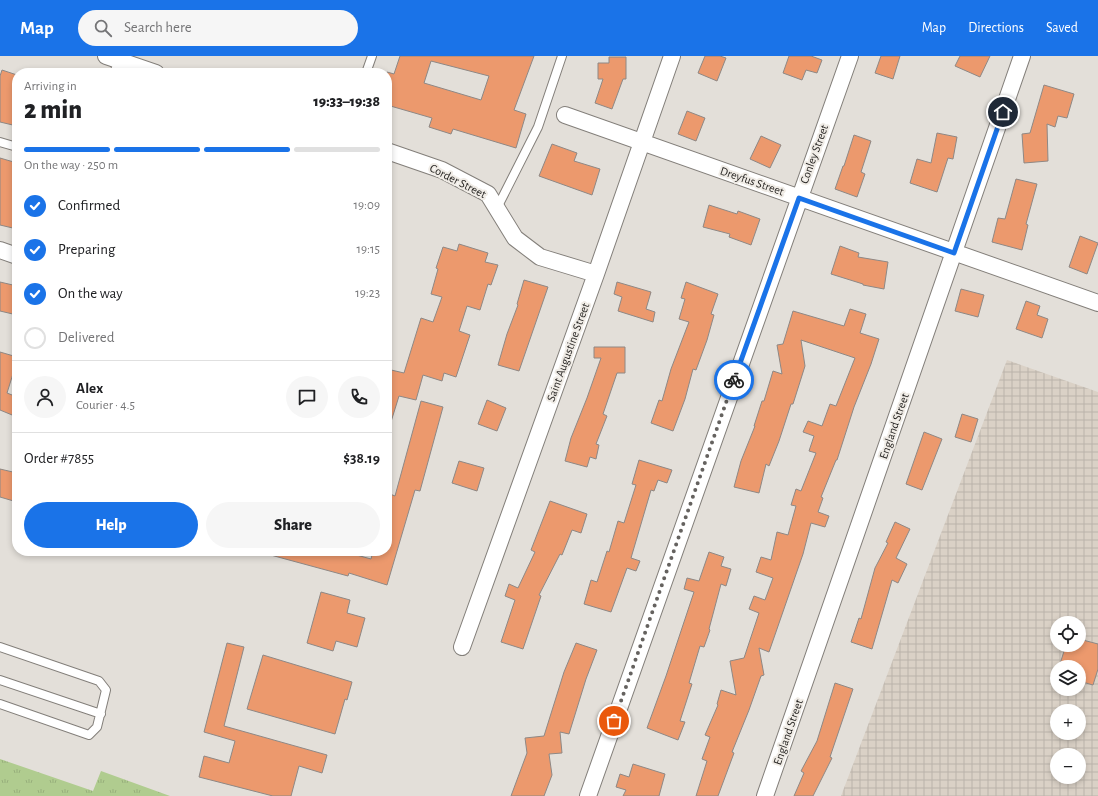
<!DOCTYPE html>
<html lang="en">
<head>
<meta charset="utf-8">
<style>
  :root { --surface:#fff; --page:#f6f6f6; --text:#202124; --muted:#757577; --line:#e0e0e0; --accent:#1a73e8 }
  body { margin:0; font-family:"Alegreya Sans",sans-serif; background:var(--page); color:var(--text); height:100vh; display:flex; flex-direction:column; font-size:15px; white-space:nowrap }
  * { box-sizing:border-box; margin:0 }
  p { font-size:13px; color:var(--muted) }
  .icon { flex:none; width:22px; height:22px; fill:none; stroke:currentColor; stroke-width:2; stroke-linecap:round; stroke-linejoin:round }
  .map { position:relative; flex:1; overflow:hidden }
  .sheet { position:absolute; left:12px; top:12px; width:380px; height:488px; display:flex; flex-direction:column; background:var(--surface); border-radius:16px; box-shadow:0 2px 6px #0003 }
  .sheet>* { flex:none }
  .buttons { position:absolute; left:1050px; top:560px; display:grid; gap:8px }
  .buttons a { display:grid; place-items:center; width:36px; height:36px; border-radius:50%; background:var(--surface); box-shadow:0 2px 6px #0003; font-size:20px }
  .pin { position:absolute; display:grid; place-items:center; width:34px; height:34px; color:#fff; margin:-17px; border:2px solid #fff; border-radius:50%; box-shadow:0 1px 4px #0007 }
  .courier { position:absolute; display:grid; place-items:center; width:40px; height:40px; margin:-20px; border:3px solid #1a73e8; border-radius:50%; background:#fff; color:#222; box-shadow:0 1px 5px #0007 }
  .head em { font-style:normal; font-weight:800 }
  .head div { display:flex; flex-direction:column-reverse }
  .head { display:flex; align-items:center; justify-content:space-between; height:68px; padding:0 12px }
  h1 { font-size:26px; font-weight:800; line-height:30px }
  .bar { display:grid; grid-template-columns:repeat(4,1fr); gap:6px 4px; align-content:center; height:48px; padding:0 12px }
  .bar i { height:5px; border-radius:3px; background:var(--line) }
  .bar .active { background:var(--accent) }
  .bar p { grid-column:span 4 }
  .line { display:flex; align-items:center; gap:10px; padding:0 12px; border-top:1px solid var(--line) }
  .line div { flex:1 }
  .round { display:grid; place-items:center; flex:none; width:42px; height:42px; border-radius:21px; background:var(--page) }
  ol { padding:0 12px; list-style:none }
  li { display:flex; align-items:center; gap:12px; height:44px }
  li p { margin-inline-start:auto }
  li .icon { padding:4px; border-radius:50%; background:var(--accent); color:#fff; stroke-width:4 }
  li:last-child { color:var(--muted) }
  li i { width:22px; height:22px; border:2px solid var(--line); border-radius:50% }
  .primary-button { display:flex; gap:8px; margin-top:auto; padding:8px 12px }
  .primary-button a { flex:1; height:46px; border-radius:24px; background:var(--accent); color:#fff; font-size:16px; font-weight:800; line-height:46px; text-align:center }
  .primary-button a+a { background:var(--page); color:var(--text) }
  header { display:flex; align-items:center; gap:24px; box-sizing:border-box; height:56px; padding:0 20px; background:var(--accent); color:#fff }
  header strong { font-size:19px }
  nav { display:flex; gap:22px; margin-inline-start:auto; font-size:14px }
  .search { width:280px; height:36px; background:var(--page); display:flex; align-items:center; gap:10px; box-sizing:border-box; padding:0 14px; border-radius:22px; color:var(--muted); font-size:15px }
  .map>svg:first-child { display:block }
</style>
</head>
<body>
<header>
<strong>Map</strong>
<div class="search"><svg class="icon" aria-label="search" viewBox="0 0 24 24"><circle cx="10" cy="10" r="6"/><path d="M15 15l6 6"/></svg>Search here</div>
<nav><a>Map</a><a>Directions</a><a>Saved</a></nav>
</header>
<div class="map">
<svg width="1098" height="740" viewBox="0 0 1098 740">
  <defs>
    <pattern id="industrial-grid" width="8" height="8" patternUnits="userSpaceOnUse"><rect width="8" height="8" fill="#dad1c6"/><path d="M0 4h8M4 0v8" fill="none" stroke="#bbb3aa"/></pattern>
    <pattern id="grass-tufts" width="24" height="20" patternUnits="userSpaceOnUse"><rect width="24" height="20" fill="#b0cc8f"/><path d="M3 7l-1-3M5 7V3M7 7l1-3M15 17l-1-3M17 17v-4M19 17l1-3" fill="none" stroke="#97af7b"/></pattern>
  </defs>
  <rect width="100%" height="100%" fill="#e3dfd9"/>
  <!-- industrial -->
  <path fill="url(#industrial-grid)" fill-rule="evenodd" d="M1007,304L1098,336V740H841ZM1057,567H1079V589H1057ZM1057,611H1079V633H1057ZM1057,655H1079V677H1057ZM1057,699H1079V721H1057Z"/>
  <!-- grass -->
  <path fill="url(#grass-tufts)" d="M0,703L93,735L101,715L170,740H0Z"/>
  <!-- building -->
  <path fill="#ec996d" stroke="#8e8885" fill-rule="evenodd" d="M400,0H534L514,54L526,58L516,92L453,73L451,78L429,71L432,62L387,49V16L394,18ZM431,5L489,20L481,44L424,27Z
    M705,0H720L726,2L717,25L698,17Z
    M789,0H811L822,4L817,17L806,14L802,24L783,17Z
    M881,0H900L893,23L875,17Z
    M960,0H990L980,21L955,10Z
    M609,1H626V23H623L612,53L595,47L603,23H598V7H609Z
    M2,14L17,19V70L0,66V20Z
    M1044,29L1074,38L1067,62L1058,60L1055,71L1047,68L1048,105L1024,107L1022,78L1030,77Z
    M687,55L705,62L696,85L678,78Z
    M937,77L957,81L953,103L948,102L937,136L910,127L917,103L931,107Z
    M854,79L871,85L861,116L865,118L857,141L835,133L843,110H844Z
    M761,80L781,89L770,112L750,103Z
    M552,88L577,97L574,105L600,113L592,139L539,120Z
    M0,102L17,107V132L15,141H17V173L0,169Z
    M1016,123L1037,128L1026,168L1028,169L1022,194L992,186L998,162L1005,163Z
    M709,149L737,158L738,155L760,163L751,189L729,181L730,178L703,171Z
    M1080,180L1098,187L1087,218L1069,211Z
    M459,188L488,197L485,206L498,209L491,229L488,228L480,254L467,250L459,275L470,279L456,321L444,317L442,325L423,319L416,344L399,340L390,369L387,368V313L404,317L421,262L433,266L442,241L431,238L438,213L436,212L443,191L457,195Z
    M840,190L859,197L858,201L888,206L884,233L863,229V228L831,218Z
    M524,224L548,231L519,315L498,309L507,278L518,249L517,248Z
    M0,226L17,230V259L0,255Z
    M617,226L651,236L646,253L655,256L653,266L618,255L622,241L614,238Z
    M686,226L718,238L711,258L714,259L707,284L696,314L693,313L685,343L673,375L651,367L659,344L662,345L671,313L689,266L679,263L685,243L681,242Z
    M961,233L984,239L978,261L955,255Z
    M1026,245L1040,250L1037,259L1048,263L1042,282L1016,273Z
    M850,253L866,258L860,277L879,283L871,308L854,351L837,404H836L821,441L823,442L818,456L829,460L825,471L811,467L803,498L769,596L759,592L764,619L761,620L749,654L732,696L734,697L718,740H696L707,705L702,703L710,681L705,679L718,649L717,648L721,634L736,639L730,605L744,602L759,557L749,553L754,540L765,544L773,522L756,516L761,501L771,504L777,476L788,479L796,450L791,449L796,433L801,435L816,397L809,395L814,380L803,376L808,365L822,370L830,348L836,350L855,302L801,284L805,310L793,348H791L779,385L769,410L766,408L759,437L734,431L741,405L755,370H754L762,345H764L773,315L782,318L777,289L783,288L793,255L844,270Z
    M594,291H625V317H617L603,358L607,360L596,388L599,389L596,403L590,401L587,411L565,405L571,382L587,342L601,302H594Z
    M0,296L17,301V305L7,337L17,341V361L0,354Z
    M487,344L506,352L497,375L478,368Z
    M421,345L443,351L420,435L415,434L387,529L349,517L348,520L267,498V495H342L371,503L373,495H387V448L390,438L395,440Z
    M962,358L978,363L971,386L955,381Z
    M924,376L942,383L922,434L906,428Z
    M639,404L672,414L667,427L658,424L654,435L651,434L631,502L640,505L636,515L627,512L611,556L584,548L591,524L597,526L607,495L609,496L618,465L624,467L636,429L632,428Z
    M459,405L484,412L477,435L452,427Z
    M0,413L17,417V446L0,441Z
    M550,445L587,458L581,477L572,474L562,499L560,498L539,539L541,540L523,593L501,586L515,544L505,540L509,528L518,532L535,496L531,494Z
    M895,466L910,473L896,502L907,508L898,527L892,524L872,593L851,586L859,562L861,563L875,512L888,487L886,486Z
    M709,496L724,501L721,510L731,513L726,530L721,528L709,573L710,574L704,591L700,590L689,627L692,628L680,665L685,666L678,684L647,672L666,620L694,536L684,533L687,522L699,525Z
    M321,536L350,544L347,557L365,562L357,591L336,585L333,595L307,587Z
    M1079,583L1098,588V613L1093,629L1079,625V611H1059L1066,589H1079Z
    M227,587L244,591L224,670L327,699L322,717L299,710L291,740H273L199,721L204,700L229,707L235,685L204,676Z
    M576,587L597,594L586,623L569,678L560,676L562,697L549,698L552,719L544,740H511L527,697L525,682L544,680L564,616Z
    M263,599L352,626L347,644L345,643L335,678L247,653Z
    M835,627L853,633L830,701L832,702L813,740H794L804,717L801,715L817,685Z
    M633,708L665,718L659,740H623L626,734L616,731L620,718L629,721Z"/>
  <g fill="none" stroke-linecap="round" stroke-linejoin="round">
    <!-- lane casing -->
    <g stroke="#837f7a" stroke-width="10">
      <path id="lane" d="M114,17L119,4
        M366,17L372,0
        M0,86L17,91
        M497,152L538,71L562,0
        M0,591L99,625L106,634L97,671L89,679L0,648
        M0,624L101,658"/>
    </g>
    <!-- street casing -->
    <g stroke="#837f7a" stroke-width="18">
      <path id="street" d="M106,0L156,17
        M565,59L1098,247
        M387,95L442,114L488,138L515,182L540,201L596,218
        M0,194L17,200
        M462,591L596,218L672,0
        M588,740L850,0
        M765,740L1022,0"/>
    </g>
    <!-- lane -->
    <use href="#lane" stroke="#fff" stroke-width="8"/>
    <!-- street -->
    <use href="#street" stroke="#fff" stroke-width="16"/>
  </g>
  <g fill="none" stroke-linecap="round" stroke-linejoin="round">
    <!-- done -->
    <path stroke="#65625f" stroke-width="4" stroke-dasharray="0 7.2" d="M614,665L734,324"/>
    <!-- route -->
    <path stroke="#1a73e8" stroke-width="5" d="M734,324L799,142L954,197L1003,56"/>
  </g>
  <g text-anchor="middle" stroke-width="4" stroke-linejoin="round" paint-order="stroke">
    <!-- street labels -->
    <g font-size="12" fill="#211f1d" stroke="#f0ece6">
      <text transform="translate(814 98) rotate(-70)" y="4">Conley Street</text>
      <text transform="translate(458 125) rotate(27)" y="4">Corder Street</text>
      <text transform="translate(752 125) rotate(19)" y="4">Dreyfus Street</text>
      <text transform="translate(568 296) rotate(-70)" y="4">Saint Augustine Street</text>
      <text transform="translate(894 370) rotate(-71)" y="4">England Street</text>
      <text transform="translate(788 676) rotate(-71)" y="4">England Street</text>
    </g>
  </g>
</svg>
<div class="buttons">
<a><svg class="icon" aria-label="locate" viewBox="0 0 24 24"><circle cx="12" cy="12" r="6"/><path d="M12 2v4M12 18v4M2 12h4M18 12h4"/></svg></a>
<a><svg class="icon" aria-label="layers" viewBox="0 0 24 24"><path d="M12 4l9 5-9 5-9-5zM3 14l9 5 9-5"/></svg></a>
<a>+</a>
<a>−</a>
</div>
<div class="pin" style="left:614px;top:665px;background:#ea580c"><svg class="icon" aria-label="bag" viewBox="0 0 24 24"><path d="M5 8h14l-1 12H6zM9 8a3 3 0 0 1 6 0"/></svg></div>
<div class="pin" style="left:1003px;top:56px;background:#1f2937"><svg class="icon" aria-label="home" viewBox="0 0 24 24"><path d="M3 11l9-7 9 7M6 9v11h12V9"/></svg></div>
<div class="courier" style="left:734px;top:324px"><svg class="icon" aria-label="bike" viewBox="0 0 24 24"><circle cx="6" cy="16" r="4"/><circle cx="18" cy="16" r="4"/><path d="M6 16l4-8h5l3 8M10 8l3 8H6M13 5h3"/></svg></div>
<section class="sheet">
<div class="head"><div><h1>2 min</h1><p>Arriving in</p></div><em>19:33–19:38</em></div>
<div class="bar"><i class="active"></i><i class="active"></i><i class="active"></i><i></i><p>On the way · 250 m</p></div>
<ol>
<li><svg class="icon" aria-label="check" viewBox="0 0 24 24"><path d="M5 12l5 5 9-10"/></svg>Confirmed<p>19:09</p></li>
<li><svg class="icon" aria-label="check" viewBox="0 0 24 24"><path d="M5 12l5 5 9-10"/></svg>Preparing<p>19:15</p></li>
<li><svg class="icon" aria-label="check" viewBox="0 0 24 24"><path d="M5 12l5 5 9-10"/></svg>On the way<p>19:23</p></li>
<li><i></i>Delivered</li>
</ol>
<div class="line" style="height:72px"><a class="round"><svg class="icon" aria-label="person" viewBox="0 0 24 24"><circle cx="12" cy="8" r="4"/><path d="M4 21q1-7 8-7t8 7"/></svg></a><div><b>Alex</b><p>Courier · 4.5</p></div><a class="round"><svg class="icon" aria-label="chat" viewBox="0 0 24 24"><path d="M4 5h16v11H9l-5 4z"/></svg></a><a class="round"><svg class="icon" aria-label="phone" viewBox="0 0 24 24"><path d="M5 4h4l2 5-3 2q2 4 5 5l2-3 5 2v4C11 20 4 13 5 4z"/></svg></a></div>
<div class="line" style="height:52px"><div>Order #7855</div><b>$38.19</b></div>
<div class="primary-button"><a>Help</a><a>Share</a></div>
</section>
</div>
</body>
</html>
